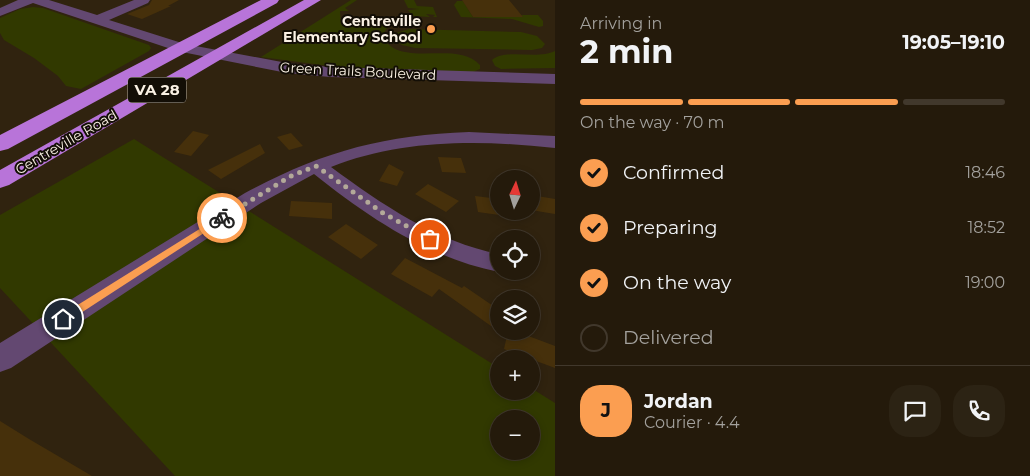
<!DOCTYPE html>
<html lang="en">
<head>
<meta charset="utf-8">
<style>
  :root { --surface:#241a0b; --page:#2c2314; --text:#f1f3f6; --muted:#a3a19d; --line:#41382c; --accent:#fb9e51 }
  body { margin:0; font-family:Montserrat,sans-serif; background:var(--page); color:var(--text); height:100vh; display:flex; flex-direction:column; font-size:19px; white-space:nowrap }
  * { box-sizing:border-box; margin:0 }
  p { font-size:16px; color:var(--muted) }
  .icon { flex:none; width:28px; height:28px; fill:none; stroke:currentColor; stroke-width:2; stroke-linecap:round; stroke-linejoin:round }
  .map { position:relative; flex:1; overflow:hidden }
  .details { display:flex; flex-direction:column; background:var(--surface); width:475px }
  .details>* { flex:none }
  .needle { width:32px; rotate:4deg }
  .controls { position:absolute; left:490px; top:170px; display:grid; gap:10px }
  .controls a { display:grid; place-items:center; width:50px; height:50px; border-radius:50%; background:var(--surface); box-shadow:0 2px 8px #0003,0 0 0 1px var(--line); font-size:25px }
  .pin { position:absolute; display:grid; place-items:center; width:42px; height:42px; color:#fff; margin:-21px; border:2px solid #fff; border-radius:50%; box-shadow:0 1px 5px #0007 }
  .courier { position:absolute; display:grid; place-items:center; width:50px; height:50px; margin:-25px; border:4px solid #fb9e51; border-radius:50%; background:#fff; color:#222; box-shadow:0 1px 6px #0007 }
  .head em { font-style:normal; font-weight:700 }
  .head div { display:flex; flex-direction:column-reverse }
  .head { display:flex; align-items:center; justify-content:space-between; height:85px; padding:0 25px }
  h1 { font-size:32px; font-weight:700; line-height:38px }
  .bar { display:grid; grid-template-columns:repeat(4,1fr); gap:8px 5px; align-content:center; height:60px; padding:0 25px }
  .bar i { height:6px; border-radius:4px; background:var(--line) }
  .bar .selected { background:var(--accent) }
  .bar p { grid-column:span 4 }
  .line { display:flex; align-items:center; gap:12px; padding:0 25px; border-top:1px solid var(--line) }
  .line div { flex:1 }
  .round { display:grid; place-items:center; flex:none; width:52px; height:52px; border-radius:20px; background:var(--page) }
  ol { padding:0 25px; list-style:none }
  li { display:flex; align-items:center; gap:15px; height:55px }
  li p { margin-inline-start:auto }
  li .icon { padding:5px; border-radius:50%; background:var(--accent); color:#111; stroke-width:4 }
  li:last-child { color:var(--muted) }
  li i { width:28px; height:28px; border:2px solid var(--line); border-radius:50% }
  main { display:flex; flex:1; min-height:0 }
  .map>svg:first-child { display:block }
</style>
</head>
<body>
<main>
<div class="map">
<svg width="555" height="476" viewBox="0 0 555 476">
  <rect width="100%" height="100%" fill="#30230f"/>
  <!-- green -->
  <path fill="#313900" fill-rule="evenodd" d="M351,0H357L345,8L349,11H340L341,23H348L349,25L379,26L383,23L382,17H395L396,22L387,28L382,36C400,70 456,39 480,65V69L473,72L337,67L261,57Z
    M404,0H414L417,6L433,7L437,17H433L435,15L426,14L430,17L413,16L408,10L419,9L408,8Z
    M457,1H463L473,17H523L521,15H538L543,21V26L539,27L512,19L461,17L454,5Z
    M33,7L43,8L149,45L151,48L149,51L81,89L66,86L58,76L34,58L4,40L0,33V18L20,9Z
    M409,29L521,32L537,36L545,44L542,48L532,50L415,48L402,45L393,39L396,33Z
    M555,51V68L501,69L495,66L492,60C506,48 537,60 555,51Z
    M134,139L499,368V391H531V388L555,403V476H175L0,288V215ZM499,419H531V451H499Z"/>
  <!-- building -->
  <path fill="#46300b" d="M152,0H179L168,6H171L142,19L127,14L149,5Z
    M462,0H509L523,17H473Z
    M193,131L209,135L191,156L174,152Z
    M291,133L303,146L289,150L277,137Z
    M260,144L265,153L221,179L208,170Z
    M438,157L461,158L466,173L442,172Z
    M389,164L404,172L397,186L379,181Z
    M428,184L459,201L446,212L415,194Z
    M531,195L555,199V214L531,210Z
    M475,196L499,199V215L478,212Z
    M291,201L332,203V219L289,216Z
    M346,224L378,245L361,259L328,237Z
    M405,258L462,288L464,286L499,310V319L491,326L439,289L432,297L391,274Z
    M508,331H515L555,346V368L504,349Z
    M0,421L29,439L92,476H0Z"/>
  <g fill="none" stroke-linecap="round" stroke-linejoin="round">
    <!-- minor -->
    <path fill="#634871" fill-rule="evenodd" d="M18,0H49L97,15L134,0H150L148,3L109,20L185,44L287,63L330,67L555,74V84L330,77L287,73L177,51L33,3L0,16V8Z
      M469,132L555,136V148C480,140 402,139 331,167C381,204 437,242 499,254V271H502L499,272C429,258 369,218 314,174L261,203L11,368L0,372V343L245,193C321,152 383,135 469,132Z"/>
    <!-- highway -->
    <path fill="#b874d9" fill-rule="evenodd" d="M261,0H279L277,3L8,149L0,151V135Z
      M304,0H321L9,185L0,188V170Z"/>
  </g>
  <!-- route -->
  <path fill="#fb9e51" d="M222,215L224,216V220L67,322H60V316Z"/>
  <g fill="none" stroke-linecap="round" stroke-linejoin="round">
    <!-- done -->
    <path stroke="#b3a999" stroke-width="5" stroke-dasharray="0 9" d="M222,218L291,176L316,166L383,213L430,239"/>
  </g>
  <!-- markers -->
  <circle fill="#fb9e51" stroke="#130e06" stroke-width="2" cx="431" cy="29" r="5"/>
  <g text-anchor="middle" stroke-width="4" stroke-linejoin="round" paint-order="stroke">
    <!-- far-poi labels -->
    <g font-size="14" font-weight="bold" fill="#faf1e4" stroke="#130e06" text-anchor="end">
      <text x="421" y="26">Centreville<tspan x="421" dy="16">Elementary School</tspan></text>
    </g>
    <!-- far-street labels -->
    <g font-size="14" fill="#faf1e4" stroke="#130e06">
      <text transform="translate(358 71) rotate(3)" y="5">Green Trails Boulevard</text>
      <text transform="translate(66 142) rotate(-30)" y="5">Centreville Road</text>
    </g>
    <!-- shield labels -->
    <rect fill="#130e06" stroke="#b5ada1" stroke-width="1" x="128" y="77.5" width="58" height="25" rx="4"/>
    <g font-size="15" font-weight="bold" fill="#faf1e4">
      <text x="157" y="95">VA 28</text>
    </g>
  </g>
</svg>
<div class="controls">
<a><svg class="needle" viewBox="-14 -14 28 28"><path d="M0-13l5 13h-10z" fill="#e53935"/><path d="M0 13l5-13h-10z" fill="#a3a19d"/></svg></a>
<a><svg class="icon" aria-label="locate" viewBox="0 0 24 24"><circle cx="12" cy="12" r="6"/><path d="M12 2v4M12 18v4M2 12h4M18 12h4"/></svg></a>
<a><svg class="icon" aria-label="layers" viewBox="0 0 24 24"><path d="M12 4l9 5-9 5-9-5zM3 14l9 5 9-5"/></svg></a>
<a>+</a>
<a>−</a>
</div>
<div class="pin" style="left:430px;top:239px;background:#ea580c"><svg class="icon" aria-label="bag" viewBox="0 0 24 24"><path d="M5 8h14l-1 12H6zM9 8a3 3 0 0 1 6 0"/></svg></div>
<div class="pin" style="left:63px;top:319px;background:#1f2937"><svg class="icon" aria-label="home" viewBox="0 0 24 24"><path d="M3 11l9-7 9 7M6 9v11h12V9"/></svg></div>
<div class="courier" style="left:222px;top:218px"><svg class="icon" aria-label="bike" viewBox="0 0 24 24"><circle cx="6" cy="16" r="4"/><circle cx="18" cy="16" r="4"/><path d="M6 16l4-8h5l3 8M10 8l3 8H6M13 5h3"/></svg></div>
</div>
<section class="details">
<div class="head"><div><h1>2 min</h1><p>Arriving in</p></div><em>19:05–19:10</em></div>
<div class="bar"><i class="selected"></i><i class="selected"></i><i class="selected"></i><i></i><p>On the way · 70 m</p></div>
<ol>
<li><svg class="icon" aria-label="check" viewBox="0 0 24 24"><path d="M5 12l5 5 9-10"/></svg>Confirmed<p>18:46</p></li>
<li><svg class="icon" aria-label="check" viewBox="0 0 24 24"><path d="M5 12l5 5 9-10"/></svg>Preparing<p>18:52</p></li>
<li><svg class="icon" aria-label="check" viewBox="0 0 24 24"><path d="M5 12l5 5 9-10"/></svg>On the way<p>19:00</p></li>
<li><i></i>Delivered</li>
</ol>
<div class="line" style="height:90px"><b class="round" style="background:var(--accent);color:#111">J</b><div><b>Jordan</b><p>Courier · 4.4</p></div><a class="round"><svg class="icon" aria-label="chat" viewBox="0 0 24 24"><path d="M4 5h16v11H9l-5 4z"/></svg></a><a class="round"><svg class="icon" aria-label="phone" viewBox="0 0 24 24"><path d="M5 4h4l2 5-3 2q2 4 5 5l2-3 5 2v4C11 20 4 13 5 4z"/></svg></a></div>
</section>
</main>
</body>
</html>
